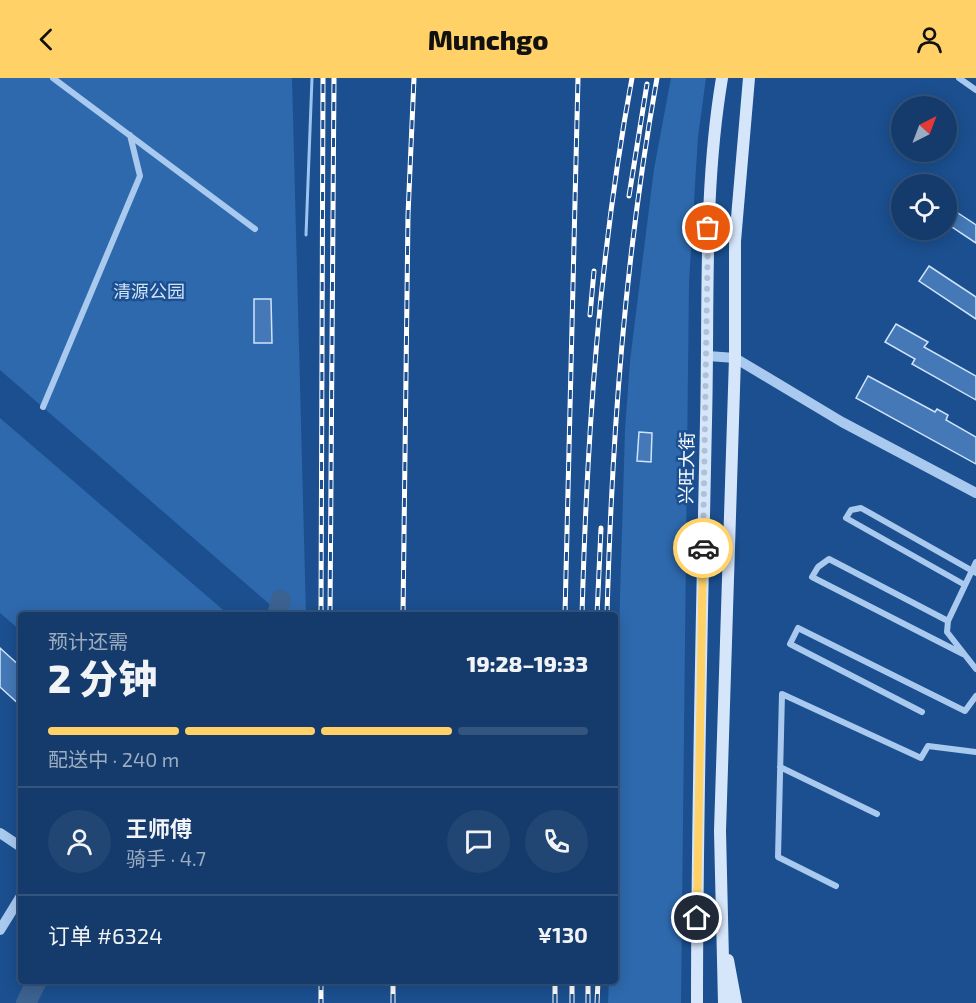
<!DOCTYPE html>
<html lang="zh">
<head>
<meta charset="utf-8">
<style>
  :root { --surface:#143b6b; --page:#214673; --text:#f1f3f6; --muted:#9dadc1; --line:#33557e; --accent:#ffd166 }
  body { margin:0; font-family:"Exo 2","Noto Sans SC",sans-serif; background:var(--page); color:var(--text); height:100vh; display:flex; flex-direction:column; font-size:22px; white-space:nowrap }
  * { box-sizing:border-box; margin:0 }
  p { font-size:20px; color:var(--muted) }
  .icon { flex:none; width:33px; height:33px; fill:none; stroke:currentColor; stroke-width:2; stroke-linecap:round; stroke-linejoin:round }
  .map { position:relative; flex:1; overflow:hidden }
  .panel { position:absolute; left:18px; top:534px; width:600px; height:372px; display:flex; flex-direction:column; background:var(--surface); border-radius:6px; box-shadow:0 3px 15px #0003,0 0 0 2px var(--line) }
  .panel>* { flex:none }
  .needle { width:39px; rotate:42deg }
  .fabs { position:absolute; left:891px; top:18px; display:grid; gap:12px }
  .fabs a { display:grid; place-items:center; width:66px; height:66px; border-radius:50%; background:var(--surface); box-shadow:0 3px 15px #0003,0 0 0 2px var(--line); font-size:30px }
  .pin { position:absolute; display:grid; place-items:center; width:51px; height:51px; color:#fff; margin:-26px; border:3px solid #fff; border-radius:50%; box-shadow:0 2px 6px #0007 }
  .courier { position:absolute; display:grid; place-items:center; width:60px; height:60px; margin:-30px; border:4px solid #ffd166; border-radius:50%; background:#fff; color:#222; box-shadow:0 2px 8px #0007 }
  .overview em { font-style:normal; font-weight:800 }
  .overview div { display:flex; flex-direction:column-reverse }
  .overview { display:flex; align-items:center; justify-content:space-between; height:102px; padding:0 30px }
  h1 { font-size:39px; font-weight:800; line-height:45px }
  .bar { display:grid; grid-template-columns:repeat(4,1fr); gap:9px 6px; align-content:center; height:72px; padding:0 30px }
  .bar i { height:8px; border-radius:4px; background:var(--line) }
  .bar .active { background:var(--accent) }
  .bar p { grid-column:span 4 }
  .line { display:flex; align-items:center; gap:15px; padding:0 30px; border-top:2px solid var(--line) }
  .line div { flex:1 }
  .round { display:grid; place-items:center; flex:none; width:63px; height:63px; border-radius:32px; background:var(--page) }
  header { display:flex; justify-content:space-between; align-items:center; height:78px; padding:0 30px; background:var(--accent); color:#111; font-size:27px; font-weight:800 }
  .map>svg:first-child { display:block }
</style>
</head>
<body>
<header><svg class="icon" aria-label="back" viewBox="0 0 24 24"><path d="M15 5l-7 7 7 7"/></svg>Munchgo<svg class="icon" aria-label="person" viewBox="0 0 24 24"><circle cx="12" cy="8" r="4"/><path d="M4 21q1-7 8-7t8 7"/></svg></header>
<div class="map">
<svg width="976" height="925" viewBox="0 0 976 925">
  <rect width="100%" height="100%" fill="#1b4f8f"/>
  <!-- green -->
  <path fill="#2e69ad" d="M0,0H292L306,537H282L0,292Z
    M671,0H706L698,59L689,204L681,925H608L609,903H615V687L625,352L630,283L654,91Z
    M0,340L229,537H21V553L0,535Z"/>
  <g fill="none" stroke-linecap="round" stroke-linejoin="round">
    <!-- stream -->
    <path stroke="#9cc4f0" stroke-width="3" d="M306,157L312,0"/>
    <!-- river -->
    <path stroke="#3c6290" stroke-width="20" d="M277,537L281,522
      M26,925L37,903"/>
  </g>
  <!-- building -->
  <path fill="#4478b7" stroke="#cfe3fa" stroke-width="1.5" d="M958,135L976,147V165L949,147Z
    M929,188L976,219V241L919,203Z
    M254,221H271L272,265H254Z
    M896,246L928,264L924,269L976,298V322L912,286L915,281L885,264Z
    M868,298L935,334L937,331L948,337L946,342L976,359V386L856,320Z
    M639,354L652,355L651,384L637,383Z
    M0,570L21,589V628L0,609Z"/>
  <g fill="none" stroke-linecap="round" stroke-linejoin="round">
    <!-- minor -->
    <path stroke="#a9c9ee" stroke-width="6" d="M53,0L255,151
      M959,0L976,12
      M43,329L140,98L130,57
      M976,484L948,543L947,554L976,591
      M965,507L846,440L851,432L861,430L976,495
      M948,543L829,481L818,489L812,499L963,576
      M922,634L790,566L798,550L965,633L976,618
      M780,689L877,736
      M836,808L778,779L782,616L921,680L928,668L976,674"/>
    <!-- tertiary -->
    <path stroke="#a9c9ee" stroke-width="10" d="M708,278L735,280L842,344L976,415
      M0,755L21,769
      M0,852L21,818"/>
    <!-- secondary -->
    <path stroke="#d6e6fa" stroke-width="12" d="M728,882L736,925
      M697,925C697,731 702,537 706,343C709,229 703,113 722,0
      M724,925L720,753L735,280V163L749,0"/>
    <!-- rail casing -->
    <g stroke="#fff" stroke-width="5">
      <path id="rail" d="M629,118L647,6
        M590,237L594,193
        M321,537L323,0
        M330,537L334,0
        M403,537L408,137L414,0
        M565,537L578,0
        M582,537C587,357 599,177 632,0
        M597,537L601,450
        M607,537C612,356 625,178 657,0
        M321,903V925
        M393,925V903
        M555,925V903
        M572,925V903
        M588,925V903
        M597,925L598,903"/>
    </g>
    <!-- rail -->
    <use href="#rail" stroke="#1b4f8f" stroke-width="3" stroke-dasharray="9" stroke-linecap="butt"/>
  </g>
  <g fill="none" stroke-linecap="round" stroke-linejoin="round">
    <!-- done -->
    <path stroke="#afc1d8" stroke-width="6" stroke-dasharray="0 10.8" d="M703,470L708,150"/>
    <!-- route -->
    <path stroke="#ffd166" stroke-width="8" d="M697,840L703,470"/>
  </g>
  <g text-anchor="middle" stroke-width="5" stroke-linejoin="round" paint-order="stroke">
    <!-- park labels -->
    <g font-size="18" fill="#cfe3fa" stroke="#1b4f8f">
      <text x="149" y="220">清源公园</text>
    </g>
    <!-- street labels -->
    <g font-size="18" fill="#fff" stroke="#1b4f8f">
      <text transform="translate(687 390) rotate(-89)" y="6">兴旺大街</text>
    </g>
  </g>
</svg>
<div class="fabs">
<a><svg class="needle" viewBox="-14 -14 28 28"><path d="M0-13l5 13h-10z" fill="#e53935"/><path d="M0 13l5-13h-10z" fill="#9dadc1"/></svg></a>
<a><svg class="icon" aria-label="locate" viewBox="0 0 24 24"><circle cx="12" cy="12" r="6"/><path d="M12 2v4M12 18v4M2 12h4M18 12h4"/></svg></a>
</div>
<div class="pin" style="left:708px;top:150px;background:#ea580c"><svg class="icon" aria-label="bag" viewBox="0 0 24 24"><path d="M5 8h14l-1 12H6zM9 8a3 3 0 0 1 6 0"/></svg></div>
<div class="pin" style="left:697px;top:840px;background:#1f2937"><svg class="icon" aria-label="home" viewBox="0 0 24 24"><path d="M3 11l9-7 9 7M6 9v11h12V9"/></svg></div>
<div class="courier" style="left:703px;top:470px"><svg class="icon" aria-label="car" viewBox="0 0 24 24"><path d="M5 17H2v-5l4-1 3-4h7l3 4 3 1v5h-3M9 17h6M6 11h13"/><circle cx="7" cy="17" r="2"/><circle cx="17" cy="17" r="2"/></svg></div>
<section class="panel">
<div class="overview"><div><h1>2 分钟</h1><p>预计还需</p></div><em>19:28–19:33</em></div>
<div class="bar"><i class="active"></i><i class="active"></i><i class="active"></i><i></i><p>配送中 · 240 m</p></div>
<div class="line" style="height:108px"><a class="round"><svg class="icon" aria-label="person" viewBox="0 0 24 24"><circle cx="12" cy="8" r="4"/><path d="M4 21q1-7 8-7t8 7"/></svg></a><div><b>王师傅</b><p>骑手 · 4.7</p></div><a class="round"><svg class="icon" aria-label="chat" viewBox="0 0 24 24"><path d="M4 5h16v11H9l-5 4z"/></svg></a><a class="round"><svg class="icon" aria-label="phone" viewBox="0 0 24 24"><path d="M5 4h4l2 5-3 2q2 4 5 5l2-3 5 2v4C11 20 4 13 5 4z"/></svg></a></div>
<div class="line" style="height:78px"><div>订单 #6324</div><b>¥130</b></div>
</section>
</div>
</body>
</html>
